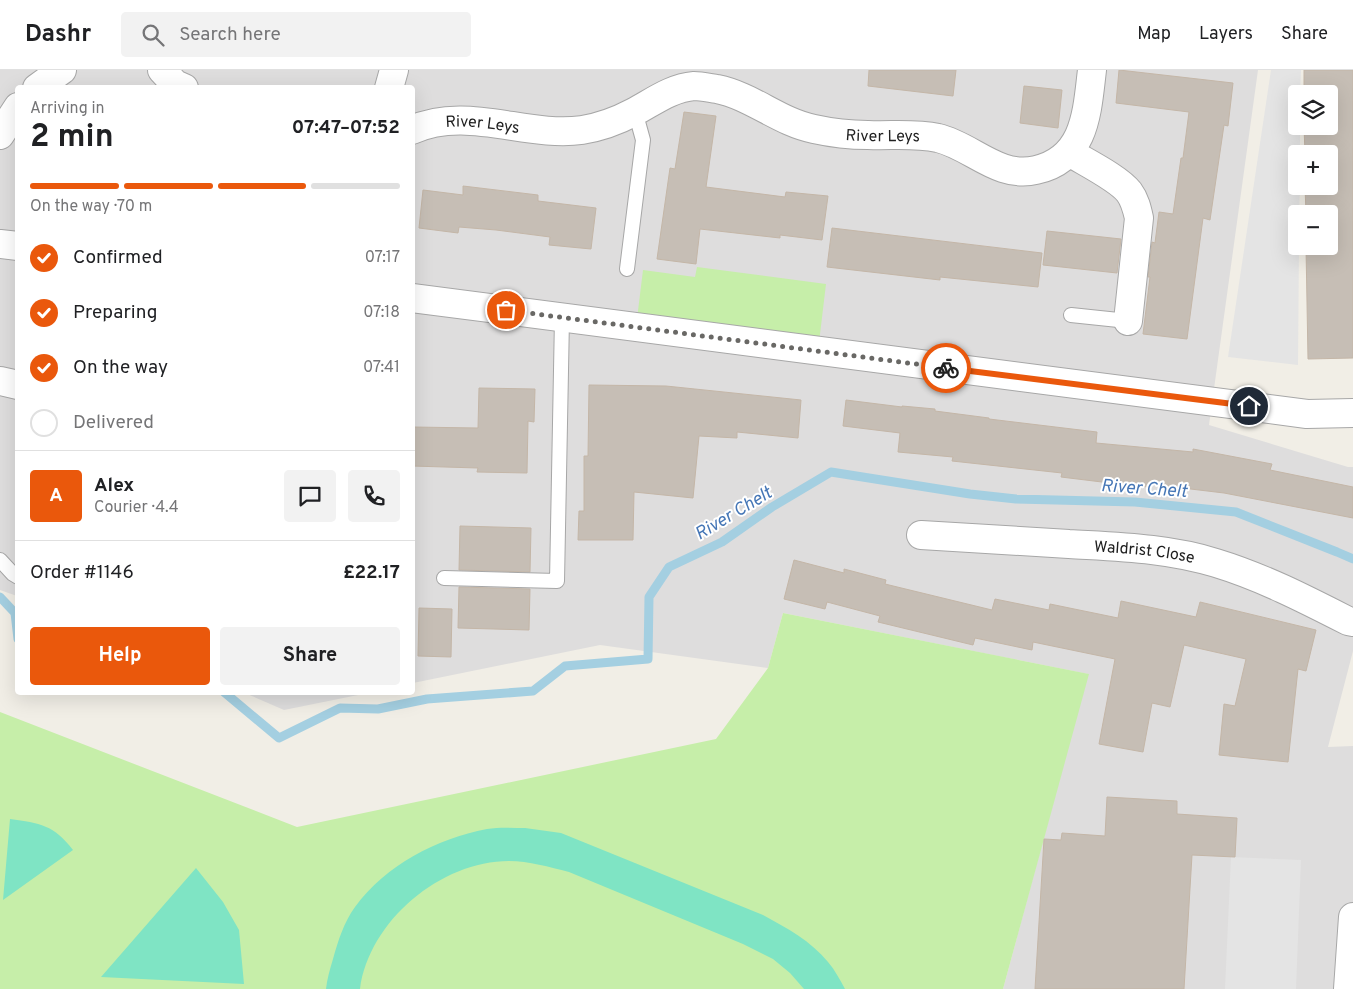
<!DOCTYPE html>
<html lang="en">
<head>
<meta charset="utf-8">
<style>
  :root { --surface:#fff; --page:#f2f2f2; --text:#202124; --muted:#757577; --line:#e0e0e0; --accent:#ea580c }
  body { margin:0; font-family:Overpass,sans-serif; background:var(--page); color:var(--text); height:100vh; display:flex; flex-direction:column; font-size:19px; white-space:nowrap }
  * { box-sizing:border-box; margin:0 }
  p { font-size:16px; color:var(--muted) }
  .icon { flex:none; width:28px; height:28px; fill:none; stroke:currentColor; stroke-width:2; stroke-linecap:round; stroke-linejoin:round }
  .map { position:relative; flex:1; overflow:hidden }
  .side { position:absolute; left:15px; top:15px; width:400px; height:610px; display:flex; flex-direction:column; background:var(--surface); border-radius:5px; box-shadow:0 5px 20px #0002 }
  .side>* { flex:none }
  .fabs { position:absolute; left:1288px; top:15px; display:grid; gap:10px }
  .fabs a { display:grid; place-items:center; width:50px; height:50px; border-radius:5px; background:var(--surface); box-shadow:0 5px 20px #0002; font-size:25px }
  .pin { position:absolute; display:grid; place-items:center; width:42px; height:42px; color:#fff; margin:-21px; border:2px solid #fff; border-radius:50%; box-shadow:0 1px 5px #0007 }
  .courier { position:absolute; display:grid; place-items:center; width:50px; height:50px; margin:-25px; border:4px solid #ea580c; border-radius:50%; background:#fff; color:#222; box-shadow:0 1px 6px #0007 }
  .overview em { font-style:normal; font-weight:700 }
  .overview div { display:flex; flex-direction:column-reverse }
  .overview { display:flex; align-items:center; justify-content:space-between; height:85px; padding:0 15px }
  h1 { font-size:32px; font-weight:700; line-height:38px }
  .bar { display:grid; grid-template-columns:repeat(4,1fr); gap:8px 5px; align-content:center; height:60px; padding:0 15px }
  .bar i { height:6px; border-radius:4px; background:var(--line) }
  .bar .selected { background:var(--accent) }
  .bar p { grid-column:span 4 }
  .line { display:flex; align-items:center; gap:12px; padding:0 15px; border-top:1px solid var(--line) }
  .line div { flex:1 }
  .round { display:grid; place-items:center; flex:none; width:52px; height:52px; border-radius:5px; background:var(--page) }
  ol { padding:0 15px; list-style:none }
  li { display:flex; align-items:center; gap:15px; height:55px }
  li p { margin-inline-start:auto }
  li .icon { padding:5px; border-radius:50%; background:var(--accent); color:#fff; stroke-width:4 }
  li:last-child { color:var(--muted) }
  li i { width:28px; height:28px; border:2px solid var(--line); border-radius:50% }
  .primary-button { display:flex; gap:10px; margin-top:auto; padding:10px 15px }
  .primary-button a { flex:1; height:58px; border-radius:5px; background:var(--accent); color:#fff; font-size:20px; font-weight:700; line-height:58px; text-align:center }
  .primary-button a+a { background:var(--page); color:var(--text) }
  header { display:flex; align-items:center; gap:30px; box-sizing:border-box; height:70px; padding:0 25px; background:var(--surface); border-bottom:1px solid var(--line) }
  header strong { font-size:24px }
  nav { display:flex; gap:28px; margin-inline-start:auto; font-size:18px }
  .search { width:350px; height:45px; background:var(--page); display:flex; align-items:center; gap:12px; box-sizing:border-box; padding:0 18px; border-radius:5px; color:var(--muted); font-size:19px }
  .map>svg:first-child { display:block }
</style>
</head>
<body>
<header>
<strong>Dashr</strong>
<div class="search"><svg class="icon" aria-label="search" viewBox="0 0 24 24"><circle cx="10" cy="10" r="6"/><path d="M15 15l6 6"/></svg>Search here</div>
<nav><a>Map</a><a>Layers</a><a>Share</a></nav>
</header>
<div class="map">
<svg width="1353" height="919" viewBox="0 0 1353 919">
  <rect width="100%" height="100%" fill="#f1eee6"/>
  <!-- residential -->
  <path fill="#dedddd" d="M0,0H1258L1209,355L1348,397H1353V581L1328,677L1353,676V919H1003L1088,604L783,543L768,598L600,575L413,613L412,18H18L17,526L0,520Z
    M245,623H368L284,640Z"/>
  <!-- grass -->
  <path fill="#c6eea9" d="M697,197L826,214L818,281L636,257L643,200L695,207Z
    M783,543L1089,604L1003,919H0V642L297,757L716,669L768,598Z"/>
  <!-- pitch -->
  <path fill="#7fe4c4" d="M10,749C40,753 54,755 73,780L3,830Z
    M525,758L561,763L763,845C787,858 811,871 828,892C835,900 840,910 845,919H804L790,903L773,889L743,874L569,802C549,797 529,791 509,791C441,791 369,851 360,919H326C327,909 330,899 333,889C338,871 344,852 355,837C386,795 436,769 487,759C499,757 513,758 525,758Z
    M196,798L223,832L239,860L244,914L101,907Z"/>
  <!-- parking -->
  <path fill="#e4e4e4" d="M1271,0H1301L1300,24H1296V56H1300V84H1296V116H1300L1299,144H1296V176H1299L1298,295L1228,287Z
    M1231,787L1301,790L1296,919H1225Z"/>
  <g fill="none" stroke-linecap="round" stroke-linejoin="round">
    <!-- stream -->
    <path stroke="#a4cfe1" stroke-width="9" d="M0,527L15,543L18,569
      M224,622L279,668L340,638L378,639L427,629L533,621L565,596L648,589L649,527L669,497L722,472L772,437L831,402L970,424L1016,429L1135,432L1236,442L1337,482L1353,489"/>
  </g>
  <!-- building -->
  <path fill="#c6beb5" stroke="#c4b6a7" d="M869,0H956L953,26L868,16Z
    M1119,0L1233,13L1228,56L1224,55L1210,150L1203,148L1187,269L1143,264L1150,207H1148L1152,172L1155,173L1159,142L1173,144L1181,88H1183L1189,42L1116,33Z
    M1304,0H1353V288L1308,289L1306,176H1329V144H1306L1305,116H1329V84H1305L1304,56H1329V24H1304Z
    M1024,16L1062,20L1058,58L1020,53Z
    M684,42L716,46L706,117L785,127L786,122L828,126L822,170L780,165V168L700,159L696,194L657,189L670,98L675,99Z
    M463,116L538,125V131L596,138L591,179L549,175L550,167L496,160L459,157L458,163L419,158L423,120L463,125Z
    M832,158L1042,183L1038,217L940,207V210L827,197Z
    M1047,161L1121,169L1117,203L1043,195Z
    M589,315L666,316L801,330L798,368L737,362V368L699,366L693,428L634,422L633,470H578L579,441H584V386H588Z
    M479,318L535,319L534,352L528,351L527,403L477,402L478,398L412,396V357L478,358Z
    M846,330L902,337V336L935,339V341L989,348V349L1097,362L1096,373L1193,382V379L1272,394L1270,400L1353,417V448L1224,423L1149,414L1148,417L1110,413L1061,407L1062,403L952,391L953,387L898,382L900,363L843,356Z
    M460,456L531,458L530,502L459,500Z
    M794,490L844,503V499L886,510L885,514L992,540L995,529L1049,540L1050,534L1118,548L1121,531L1196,547L1200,532L1316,560L1306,601L1298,599L1288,692L1219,685L1224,634L1235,636L1246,589L1184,575L1170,637L1152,633L1143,682L1099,674L1115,589L1033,572L1032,580L975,568L973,575L878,552L880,546L827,532L825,539L784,529Z
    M459,517L530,519L529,560L458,558Z
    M419,538L452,539L451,587L418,586Z
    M1107,727L1177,731V744L1237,748L1235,787L1192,785L1184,919H1035L1044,769L1061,770L1062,763L1105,766Z"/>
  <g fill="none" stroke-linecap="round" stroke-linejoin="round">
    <!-- service casing -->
    <g stroke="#a7a7a7" stroke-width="16">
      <path id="service" d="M627,199L643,70L635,41
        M1071,245L1128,251
        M0,490L13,504L18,507
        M444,508L557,511L562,248"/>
    </g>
    <!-- minor casing -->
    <g stroke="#a7a7a7" stroke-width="30">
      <g id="minor">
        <path d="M162,0L175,14L184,18"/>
        <path d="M37,18L62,0"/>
        <path d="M389,18L394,0"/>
        <path id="s1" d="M412,60C466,35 527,68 582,60C601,57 617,51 634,42C653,32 671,18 694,16C701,16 710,18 717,19C752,26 779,52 814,59C832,63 850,65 868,65C892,66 914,63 938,68C972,76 998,109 1036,100C1086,89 1087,41 1092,0"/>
        <path d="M0,65L18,37"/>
        <path d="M1069,82C1085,92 1118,108 1129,122C1135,130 1137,139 1139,148L1128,251"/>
        <path d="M0,174L18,176"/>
        <path d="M412,228L1307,344L1353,343"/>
        <path d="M0,311L18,315"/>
        <path id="s2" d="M921,465C971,468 1020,471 1069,474C1119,477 1168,478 1216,493C1262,507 1305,529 1348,551L1353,552"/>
        <path d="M1348,919L1353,847"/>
      </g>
    </g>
    <!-- service -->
    <use href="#service" stroke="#fff" stroke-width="14"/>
    <!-- minor -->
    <use href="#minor" stroke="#fff" stroke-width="28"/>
  </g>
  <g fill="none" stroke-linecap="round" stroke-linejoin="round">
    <!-- done -->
    <path stroke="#696865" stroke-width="5" stroke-dasharray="0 9" d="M506,240L946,298"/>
    <!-- route -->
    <path stroke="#ea580c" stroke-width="6" d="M946,298L1249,336"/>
  </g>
  <g text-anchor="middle" stroke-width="4" stroke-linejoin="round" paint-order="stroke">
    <!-- street labels -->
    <g font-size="16" fill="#202020" stroke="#fff">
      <text dy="6" stroke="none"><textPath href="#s1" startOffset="72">River Leys</textPath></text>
      <text dy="6" stroke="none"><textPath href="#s1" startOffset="491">River Leys</textPath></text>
      <text dy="6" stroke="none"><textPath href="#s2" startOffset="224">Waldrist Close</textPath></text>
    </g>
    <!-- water labels -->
    <g font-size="18" font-style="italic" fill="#4576b6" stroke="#fff">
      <text transform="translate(1144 418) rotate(4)" y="6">River Chelt</text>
      <text transform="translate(733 443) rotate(-31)" y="6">River Chelt</text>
    </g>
  </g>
</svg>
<div class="fabs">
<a><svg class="icon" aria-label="layers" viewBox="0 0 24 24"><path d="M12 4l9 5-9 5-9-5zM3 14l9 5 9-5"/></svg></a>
<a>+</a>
<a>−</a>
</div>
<div class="pin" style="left:506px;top:240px;background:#ea580c"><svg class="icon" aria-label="bag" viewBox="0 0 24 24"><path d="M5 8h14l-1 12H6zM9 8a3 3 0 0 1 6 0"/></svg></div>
<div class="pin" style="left:1249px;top:336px;background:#1f2937"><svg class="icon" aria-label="home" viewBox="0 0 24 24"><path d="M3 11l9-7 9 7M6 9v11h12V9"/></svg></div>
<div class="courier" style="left:946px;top:298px"><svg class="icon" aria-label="bike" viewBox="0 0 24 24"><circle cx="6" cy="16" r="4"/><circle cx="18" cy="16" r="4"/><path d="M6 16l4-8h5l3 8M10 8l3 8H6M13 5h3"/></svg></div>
<section class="side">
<div class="overview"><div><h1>2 min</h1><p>Arriving in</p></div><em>07:47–07:52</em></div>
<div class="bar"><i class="selected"></i><i class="selected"></i><i class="selected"></i><i></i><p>On the way · 70 m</p></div>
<ol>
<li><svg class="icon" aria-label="check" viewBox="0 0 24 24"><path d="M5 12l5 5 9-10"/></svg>Confirmed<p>07:17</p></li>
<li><svg class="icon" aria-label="check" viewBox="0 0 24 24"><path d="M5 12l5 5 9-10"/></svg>Preparing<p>07:18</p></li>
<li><svg class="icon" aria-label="check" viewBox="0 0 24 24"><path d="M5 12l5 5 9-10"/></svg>On the way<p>07:41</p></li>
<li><i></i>Delivered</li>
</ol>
<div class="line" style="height:90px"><b class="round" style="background:var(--accent);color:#fff">A</b><div><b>Alex</b><p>Courier · 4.4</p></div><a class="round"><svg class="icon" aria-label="chat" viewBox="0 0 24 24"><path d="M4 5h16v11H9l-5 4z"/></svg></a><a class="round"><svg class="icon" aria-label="phone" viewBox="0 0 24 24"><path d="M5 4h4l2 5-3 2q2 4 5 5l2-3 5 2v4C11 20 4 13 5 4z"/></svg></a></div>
<div class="line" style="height:65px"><div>Order #1146</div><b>£22.17</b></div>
<div class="primary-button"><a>Help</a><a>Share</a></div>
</section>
</div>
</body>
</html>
